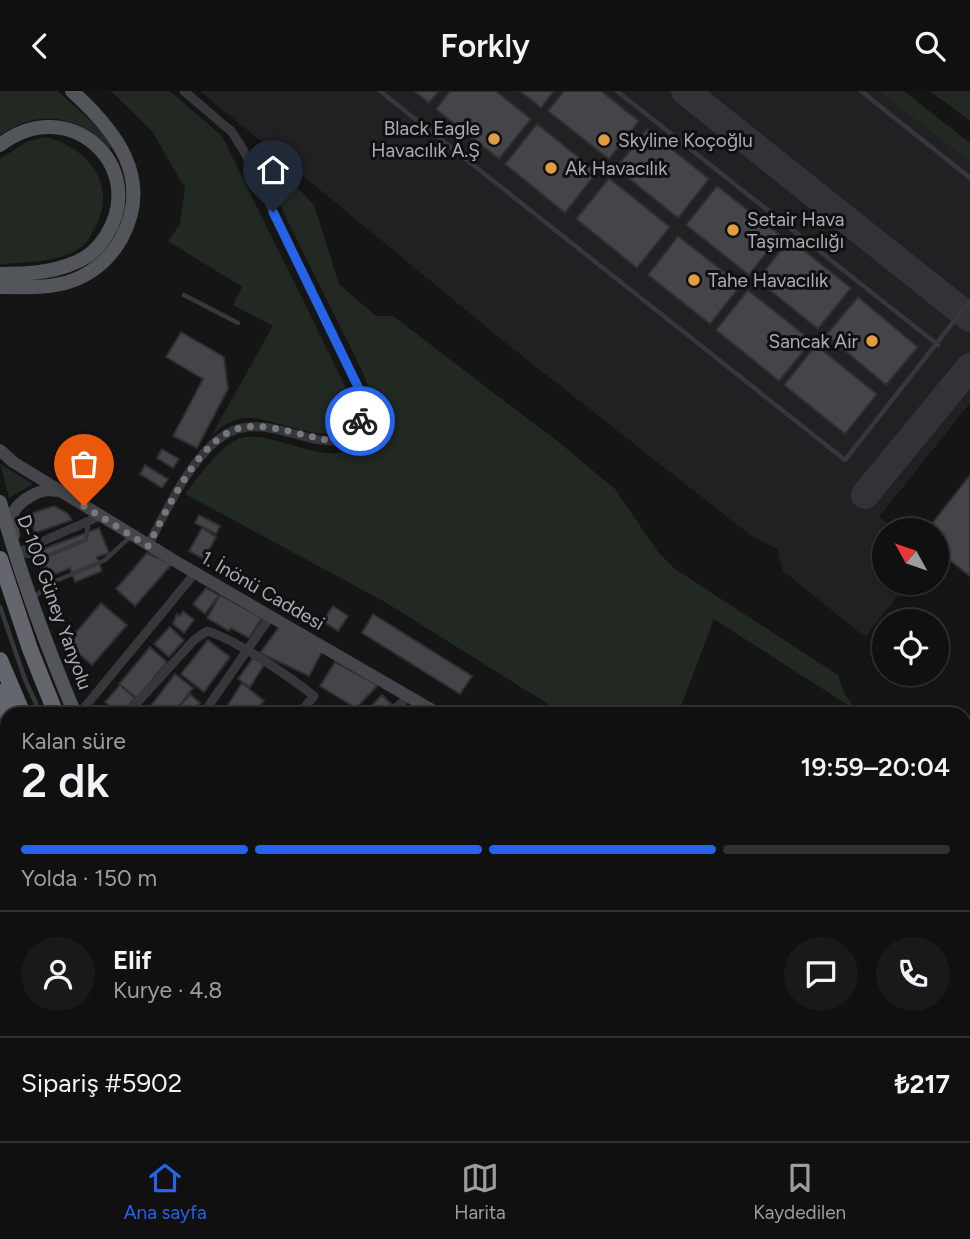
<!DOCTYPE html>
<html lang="tr">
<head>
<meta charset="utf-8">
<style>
  :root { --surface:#101010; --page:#191919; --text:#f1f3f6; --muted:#9c9d9f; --line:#303030; --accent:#2563eb }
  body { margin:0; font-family:Figtree,sans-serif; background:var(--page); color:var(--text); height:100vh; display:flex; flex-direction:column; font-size:26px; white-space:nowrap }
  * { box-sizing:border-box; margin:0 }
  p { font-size:23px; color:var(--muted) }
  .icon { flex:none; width:38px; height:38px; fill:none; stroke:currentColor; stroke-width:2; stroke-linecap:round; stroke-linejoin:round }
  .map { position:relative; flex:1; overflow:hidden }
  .sheet { position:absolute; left:0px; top:616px; width:971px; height:434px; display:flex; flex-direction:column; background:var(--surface); border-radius:21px 21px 0 0; box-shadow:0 2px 5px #0004,0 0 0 2px var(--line) }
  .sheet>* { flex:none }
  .needle { width:46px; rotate:310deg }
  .fabs { position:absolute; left:872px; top:427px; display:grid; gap:14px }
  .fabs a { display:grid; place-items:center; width:77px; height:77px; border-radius:50%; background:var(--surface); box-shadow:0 2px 5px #0004,0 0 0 2px var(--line); font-size:35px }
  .pin { position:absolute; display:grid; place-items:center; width:60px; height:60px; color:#fff; margin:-72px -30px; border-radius:50% 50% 50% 0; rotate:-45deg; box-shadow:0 0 7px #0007 }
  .pin .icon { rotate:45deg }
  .courier { position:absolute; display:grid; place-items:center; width:70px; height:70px; margin:-35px; border:5px solid #2563eb; border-radius:50%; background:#fff; color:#222; box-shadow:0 2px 9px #0007 }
  .summary em { font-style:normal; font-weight:600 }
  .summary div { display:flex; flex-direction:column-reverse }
  .summary { display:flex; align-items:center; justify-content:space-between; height:119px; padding:0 21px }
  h1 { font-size:46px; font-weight:600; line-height:52px }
  .bar { display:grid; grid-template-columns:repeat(4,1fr); gap:10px 7px; align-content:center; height:84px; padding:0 21px }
  .bar i { height:9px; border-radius:5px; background:var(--line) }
  .bar .selected { background:var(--accent) }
  .bar p { grid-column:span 4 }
  .line { display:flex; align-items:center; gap:18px; padding:0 21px; border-top:2px solid var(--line) }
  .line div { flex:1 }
  .round { display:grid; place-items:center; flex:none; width:74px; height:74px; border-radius:37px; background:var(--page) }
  header { display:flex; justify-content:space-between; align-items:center; height:91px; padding:0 21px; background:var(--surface); font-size:32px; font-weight:600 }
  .menu { display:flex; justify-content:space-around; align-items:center; height:98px; border-top:2px solid var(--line); background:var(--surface); font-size:19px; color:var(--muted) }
  .menu a { display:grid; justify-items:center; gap:4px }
  .menu .selected { color:var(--accent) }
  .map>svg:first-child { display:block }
</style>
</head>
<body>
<header><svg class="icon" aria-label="back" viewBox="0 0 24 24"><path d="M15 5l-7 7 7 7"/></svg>Forkly<svg class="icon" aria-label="search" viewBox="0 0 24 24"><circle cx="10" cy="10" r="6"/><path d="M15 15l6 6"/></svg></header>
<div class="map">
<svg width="970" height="1050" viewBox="0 0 970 1050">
  <rect width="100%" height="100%" fill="#151516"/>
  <!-- built -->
  <path fill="#212123" d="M200,0H879L970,72V312L879,426L895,439H884V492H908L865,546L783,480L777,458L750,444L507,253Z
    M7,842V931L0,937V849Z
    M615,1043H708L705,1050H612Z"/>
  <!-- green -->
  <path fill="#212922" d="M0,0H58L93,32L113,55L110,58C78,24 40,17 0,44Z
    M111,0H170L222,45L351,307C354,316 355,324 349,333C331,359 272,324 244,327C230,329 221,336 211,345L273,235L233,214L242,196L168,150L180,133L185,97L152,40Z
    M879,0H904L970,52V72Z
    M930,0H970V30Z
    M46,46C84,55 116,90 98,130C93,140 89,150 80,157C59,172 25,171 0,173V68L28,50Z
    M261,65L280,78L314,114L339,193L376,225H393L561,353L615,398L658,461L675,478L838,584L844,602L857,620L714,528L678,623H564L385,511L185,403C197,388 223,351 241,347C277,337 339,388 367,344C380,323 371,302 363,282L271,96Z
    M0,373L33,393L9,407Z"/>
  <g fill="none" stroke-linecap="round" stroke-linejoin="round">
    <!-- taxiway -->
    <path stroke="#323336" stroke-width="28" d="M685,0L970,227
      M865,404L970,276"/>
  </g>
  <!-- building -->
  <path fill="#444549" stroke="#2f2f32" stroke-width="2" d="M414,0H439L429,12Z
    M450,0H496L531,28L499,68L436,18Z
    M520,0H554L541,17Z
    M564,0H601L639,30L609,68L548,20Z
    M537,33L597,81L565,122L505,73Z
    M647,38L709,88L678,127L616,77Z
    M609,87L670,136L637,177L576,128Z
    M717,95L780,144L749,184L686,134Z
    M678,145L741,194L710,233L648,184Z
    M790,148L851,197L818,238L757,189Z
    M748,199L812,250L779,290L716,239Z
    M858,206L918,256L886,294L826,244Z
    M181,241L224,266L228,298L197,357L173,345L203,288L166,266Z
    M816,254L877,303L845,343L784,294Z
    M162,358L179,368L173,377L157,367Z
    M145,374L168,388L162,397L140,383Z
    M970,384V485L936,459V439H927Z
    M54,415L67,422L72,429L35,442L29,423Z
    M199,424L220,435L216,443L195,432Z
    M99,437L109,462L97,466L102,480L75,491L70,477L46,487L35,461Z
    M202,437L216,446L204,468L189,460Z
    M147,462L172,473L135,515L116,498Z
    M206,497L219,504L205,523L193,513Z
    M220,504L262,527L249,547L231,537L229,540L207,527Z
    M101,512L127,534L92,574L67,552Z
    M333,515L348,525L338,540L323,530Z
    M183,520L194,529L184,542L173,533L177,523L180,525Z
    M373,523L472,585L460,603L362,542Z
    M170,536L184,549L169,566L154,553Z
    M279,536L323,559L309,585L260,562Z
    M208,549L230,566L204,601L181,583Z
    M150,556L167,571L137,607L119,593Z
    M253,567L264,574L250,596L238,588Z
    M335,571L378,594L356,617L320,595Z
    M175,583L193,597L173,623H159L150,616Z
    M242,592L264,610L253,623H233L226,617Z
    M120,594L135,607L122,623H118L105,611Z
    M190,603L200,612L192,623H180L176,620Z
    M382,604L392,614L383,623H373L368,618Z
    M964,703L970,706V787L964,784Z
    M4,738L7,741V772L0,766V740Z
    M970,836V870L964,880V846Z
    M105,1043H131L133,1045L128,1050H98Z
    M191,1043H216L218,1045L213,1050H188L186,1048Z
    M375,1043H413L410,1050H381Z
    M509,1043H555L572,1050H508Z
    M563,1043H602L599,1050H580Z
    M724,1043H788L786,1050H721Z"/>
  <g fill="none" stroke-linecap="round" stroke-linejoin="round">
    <!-- lane -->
    <path stroke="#36373b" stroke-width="4.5" d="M380,0L845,369L970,210
      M617,0L938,254
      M861,0L970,87
      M184,204L238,232
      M18,463L42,467L51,492L32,508
      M42,467L86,449L88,433
      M51,492L105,469L131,445
      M0,516L26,591L41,623
      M312,1043L317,1050
      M322,1043L327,1050"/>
    <!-- street -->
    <path stroke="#36373b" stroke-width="9" d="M148,455C166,420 193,361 228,342C265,322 309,356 340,349C348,346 355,338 359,331C365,321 364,311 360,300L244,60L232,41L184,0
      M16,462L100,425
      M79,623L195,482
      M127,623L194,549L207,540C235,548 290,586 314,605L299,623
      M203,623L270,526
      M389,623L408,606
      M0,673L7,686
      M0,735L7,730
      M0,799L7,793
      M0,949L7,943
      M0,1002L7,997
      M164,1043L172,1050
      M20,1050L28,1043
      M82,1050L90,1043
      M606,1050L609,1043
      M810,1050L813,1043"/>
    <!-- secondary -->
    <path stroke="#44464b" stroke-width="12" d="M0,359L13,371L180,473L439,623
      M14,444C13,438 11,431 12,426C16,410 41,396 56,400
      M964,930L970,934
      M438,1043L454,1050"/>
    <!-- primary -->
    <path stroke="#52555a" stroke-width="14" d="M0,54C68,1 150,75 106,145C99,156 88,167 74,172C51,182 25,183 0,183
      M0,196C24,196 51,198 74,189C95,181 110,167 121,148C154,88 116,40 72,0
      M0,411C20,483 46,554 75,623
      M0,632L7,650
      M274,1043L279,1050
      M355,1043L360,1050"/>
    <!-- highway -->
    <path stroke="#63666c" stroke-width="16" d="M0,468L30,558L56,623
      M0,569L23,623
      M0,601L8,623
      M294,1043L299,1050
      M336,1043L341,1050"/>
  </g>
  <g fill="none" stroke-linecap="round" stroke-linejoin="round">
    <!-- done -->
    <path stroke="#75787d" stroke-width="7" stroke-dasharray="0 12.6" d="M84,415L148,455C166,421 193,360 229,341C255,328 288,341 314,346C322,348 333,351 341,348C349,345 355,337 360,330"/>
    <!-- route -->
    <path stroke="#2563eb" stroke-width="9" d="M273,121L360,300C363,310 365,321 360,330"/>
  </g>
  <!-- markers -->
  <g fill="#e19d42" stroke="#101011" stroke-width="2.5">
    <circle cx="494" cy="48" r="7"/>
    <circle cx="604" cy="49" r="7"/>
    <circle cx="551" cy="77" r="7"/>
    <circle cx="733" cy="139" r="7"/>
    <circle cx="694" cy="189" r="7"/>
    <circle cx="872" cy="250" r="7"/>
  </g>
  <g text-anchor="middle" stroke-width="6" stroke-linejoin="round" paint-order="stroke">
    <!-- poi labels -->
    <g font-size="19" fill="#a8adb5" stroke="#101011" text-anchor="start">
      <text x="480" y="44" text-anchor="end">Black Eagle<tspan x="480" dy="22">Havacılık A.Ş</tspan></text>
      <text x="618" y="56">Skyline Koçoğlu</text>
      <text x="565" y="84">Ak Havacılık</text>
      <text x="747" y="135">Setair Hava<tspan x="747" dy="22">Taşımacılığı</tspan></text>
      <text x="708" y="196">Tahe Havacılık</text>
      <text x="858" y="257" text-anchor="end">Sancak Air</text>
    </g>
    <!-- street labels -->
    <g font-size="19" fill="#a8adb5" stroke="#101011">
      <text transform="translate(263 499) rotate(30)" y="7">1. İnönü Caddesi</text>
      <text transform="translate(55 511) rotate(70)" y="7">D-100 Güney Yanyolu</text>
    </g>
  </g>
</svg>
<div class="fabs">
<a><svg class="needle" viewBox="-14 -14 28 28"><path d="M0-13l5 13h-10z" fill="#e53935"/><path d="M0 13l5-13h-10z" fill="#9c9d9f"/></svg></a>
<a><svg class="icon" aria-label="locate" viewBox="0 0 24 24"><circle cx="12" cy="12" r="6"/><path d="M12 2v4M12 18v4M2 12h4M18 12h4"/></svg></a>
</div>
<div class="pin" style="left:84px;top:415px;background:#ea580c"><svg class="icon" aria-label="bag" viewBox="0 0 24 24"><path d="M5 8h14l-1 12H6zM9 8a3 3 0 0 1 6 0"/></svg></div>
<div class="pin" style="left:273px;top:121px;background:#1f2937"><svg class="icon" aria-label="home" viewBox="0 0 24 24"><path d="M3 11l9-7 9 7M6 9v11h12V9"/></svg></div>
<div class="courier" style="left:360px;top:330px"><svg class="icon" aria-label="bike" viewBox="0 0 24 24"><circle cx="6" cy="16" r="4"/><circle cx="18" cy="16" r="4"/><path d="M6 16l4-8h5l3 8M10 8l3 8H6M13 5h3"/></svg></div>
<section class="sheet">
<div class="summary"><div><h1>2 dk</h1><p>Kalan süre</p></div><em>19:59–20:04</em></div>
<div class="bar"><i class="selected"></i><i class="selected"></i><i class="selected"></i><i></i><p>Yolda · 150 m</p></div>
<div class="line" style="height:126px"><a class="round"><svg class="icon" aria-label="person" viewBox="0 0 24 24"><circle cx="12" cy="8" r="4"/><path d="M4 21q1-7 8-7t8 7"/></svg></a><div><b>Elif</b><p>Kurye · 4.8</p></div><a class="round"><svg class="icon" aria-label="chat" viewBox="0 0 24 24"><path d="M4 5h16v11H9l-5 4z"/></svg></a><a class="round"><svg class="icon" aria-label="phone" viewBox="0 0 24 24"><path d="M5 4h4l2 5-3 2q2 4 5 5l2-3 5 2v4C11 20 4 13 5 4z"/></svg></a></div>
<div class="line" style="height:91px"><div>Sipariş #5902</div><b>₺217</b></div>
</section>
</div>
<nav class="menu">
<a class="selected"><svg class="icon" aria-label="home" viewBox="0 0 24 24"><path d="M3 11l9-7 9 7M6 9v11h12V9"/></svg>Ana sayfa</a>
<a><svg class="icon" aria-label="map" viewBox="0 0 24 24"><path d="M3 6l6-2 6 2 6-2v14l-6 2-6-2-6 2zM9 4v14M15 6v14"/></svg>Harita</a>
<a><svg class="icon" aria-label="saved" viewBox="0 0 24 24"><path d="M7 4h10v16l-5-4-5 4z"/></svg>Kaydedilen</a>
</nav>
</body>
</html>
